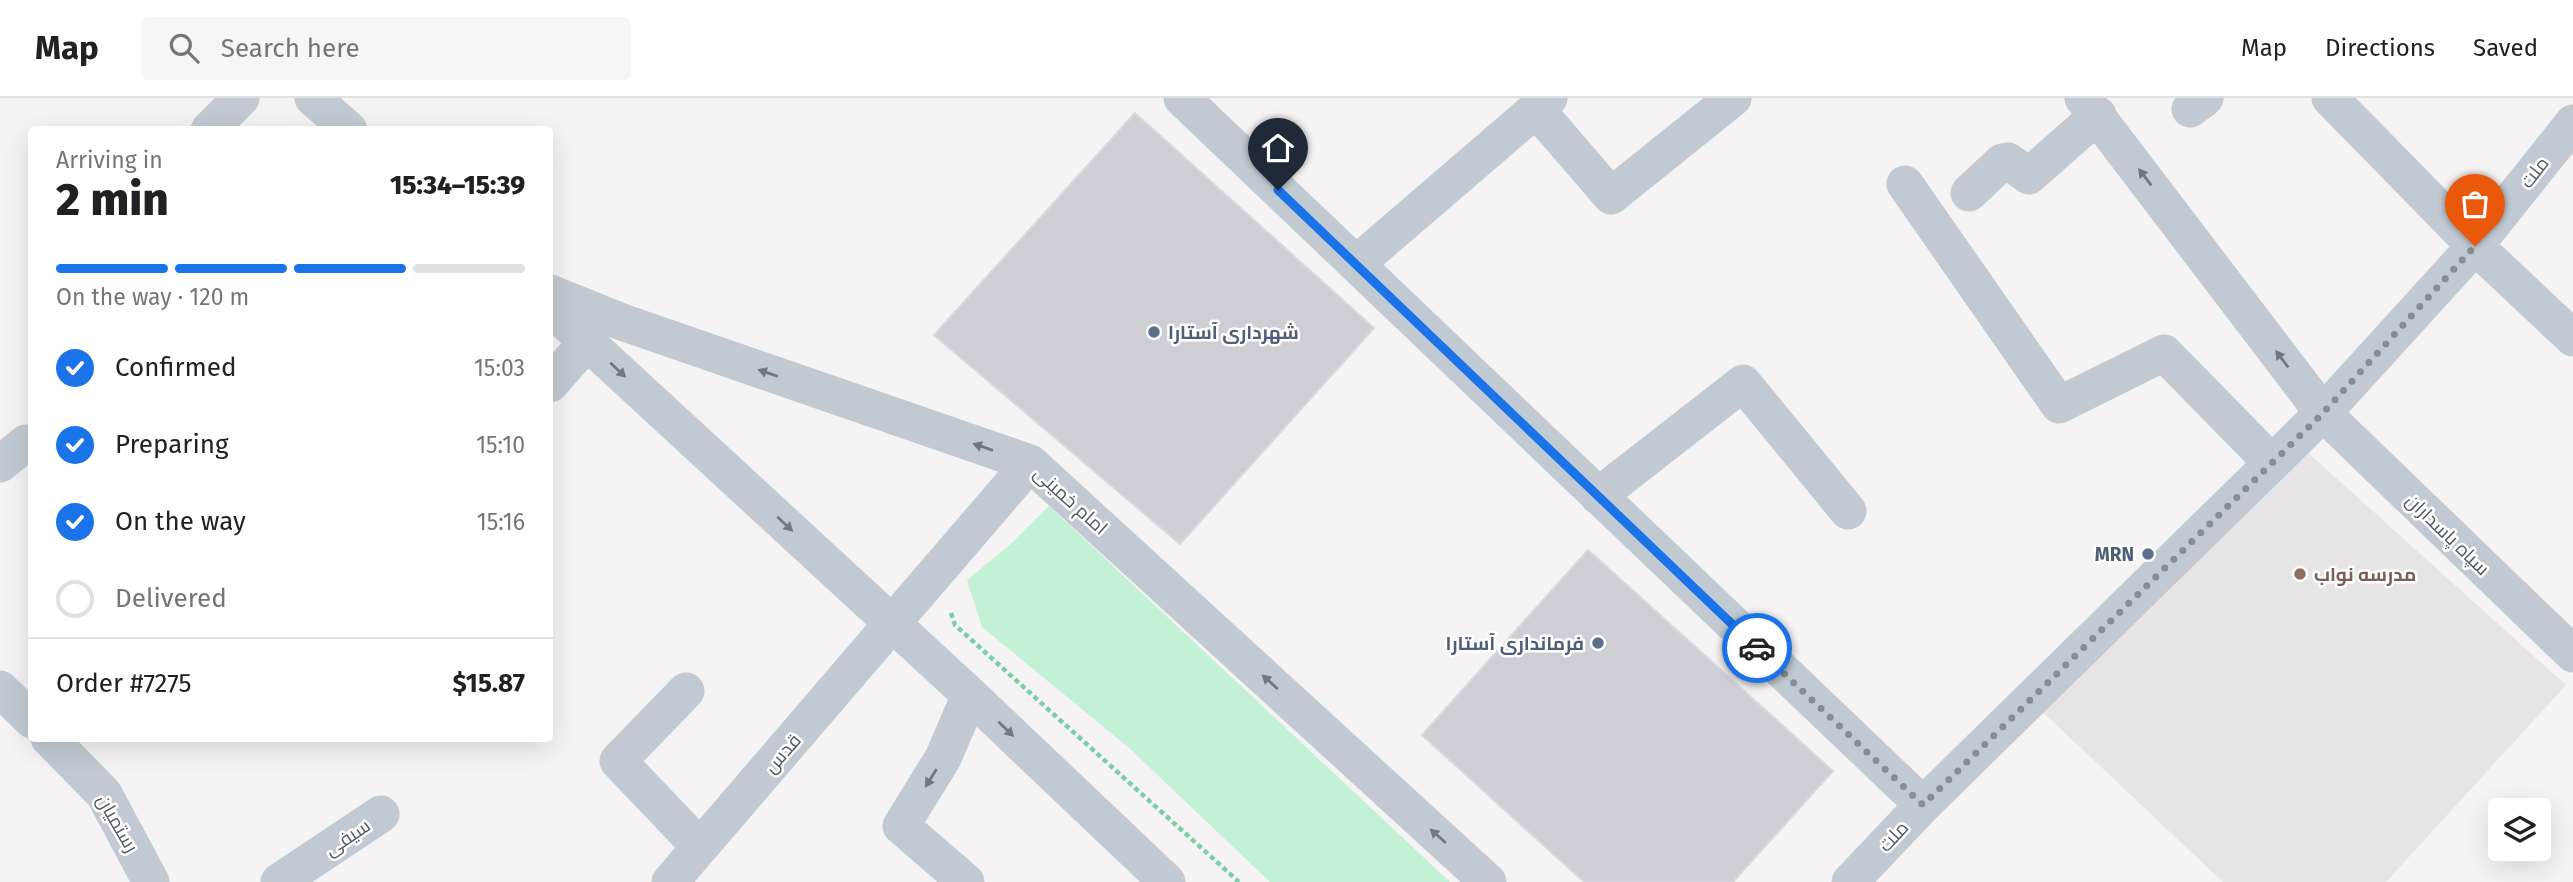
<!DOCTYPE html>
<html lang="en">
<head>
<meta charset="utf-8">
<style>
  :root { --surface:#fff; --page:#f6f6f6; --text:#202124; --muted:#757577; --line:#e0e0e0; --accent:#1a73e8 }
  body { margin:0; font-family:"Fira Sans",Cairo,sans-serif; background:var(--page); color:var(--text); height:100vh; display:flex; flex-direction:column; font-size:26px; white-space:nowrap }
  * { box-sizing:border-box; margin:0 }
  p { font-size:23px; color:var(--muted) }
  .icon { flex:none; width:38px; height:38px; fill:none; stroke:currentColor; stroke-width:2; stroke-linecap:round; stroke-linejoin:round }
  .map { position:relative; flex:1; overflow:hidden }
  .details { position:absolute; left:28px; top:28px; width:525px; height:616px; display:flex; flex-direction:column; background:var(--surface); border-radius:7px; box-shadow:0 7px 28px #0002 }
  .details>* { flex:none }
  .tools { position:absolute; left:2488px; top:700px; display:grid; gap:14px }
  .tools a { display:grid; place-items:center; width:63px; height:63px; border-radius:7px; background:var(--surface); box-shadow:0 7px 28px #0002; font-size:35px }
  .pin { position:absolute; display:grid; place-items:center; width:60px; height:60px; color:#fff; margin:-72px -30px; border-radius:50% 50% 50% 0; rotate:-45deg; box-shadow:0 0 7px #0007 }
  .pin .icon { rotate:45deg }
  .courier { position:absolute; display:grid; place-items:center; width:70px; height:70px; margin:-35px; border:5px solid #1a73e8; border-radius:50%; background:#fff; color:#222; box-shadow:0 2px 9px #0007 }
  .head em { font-style:normal; font-weight:800 }
  .head div { display:flex; flex-direction:column-reverse }
  .head { display:flex; align-items:center; justify-content:space-between; height:119px; padding:0 28px }
  h1 { font-size:46px; font-weight:800; line-height:52px }
  .bar { display:grid; grid-template-columns:repeat(4,1fr); gap:10px 7px; align-content:center; height:84px; padding:0 28px }
  .bar i { height:9px; border-radius:5px; background:var(--line) }
  .bar .selected { background:var(--accent) }
  .bar p { grid-column:span 4 }
  .line { display:flex; align-items:center; gap:18px; padding:0 28px; border-top:2px solid var(--line) }
  .line div { flex:1 }
  ol { padding:0 28px; list-style:none }
  li { display:flex; align-items:center; gap:21px; height:77px }
  li p { margin-inline-start:auto }
  li .icon { padding:7px; border-radius:50%; background:var(--accent); color:#fff; stroke-width:4 }
  li:last-child { color:var(--muted) }
  li i { width:38px; height:38px; border:4px solid var(--line); border-radius:50% }
  header { display:flex; align-items:center; gap:42px; box-sizing:border-box; height:98px; padding:0 35px; background:var(--surface); border-bottom:2px solid var(--line) }
  header strong { font-size:33px }
  nav { display:flex; gap:38px; margin-inline-start:auto; font-size:24px }
  .search { width:490px; height:63px; background:var(--page); display:flex; align-items:center; gap:18px; box-sizing:border-box; padding:0 24px; border-radius:7px; color:var(--muted); font-size:26px }
  .map>svg:first-child { display:block }
</style>
</head>
<body>
<header>
<strong>Map</strong>
<div class="search"><svg class="icon" aria-label="search" viewBox="0 0 24 24"><circle cx="10" cy="10" r="6"/><path d="M15 15l6 6"/></svg>Search here</div>
<nav><a>Map</a><a>Directions</a><a>Saved</a></nav>
</header>
<div class="map">
<svg width="2573" height="784" viewBox="0 0 2573 784">
  <rect width="100%" height="100%" fill="#f5f3f3"/>
  <!-- education -->
  <path fill="#e6e4e5" d="M2294,342L2566,587L2386,784H2223L2030,602Z"/>
  <!-- green -->
  <path fill="#c3f1d5" d="M1049,408L1450,784H1270L1128,649L982,529L967,482L1011,446Z"/>
  <!-- building -->
  <path fill="#cdcfd5" stroke="#d7d9de" stroke-width="2" d="M1135,15L1374,230L1180,446L934,237Z
    M1588,452L1833,673L1733,784H1584L1422,637Z"/>
  <g fill="none" stroke-linecap="round" stroke-linejoin="round">
    <!-- path -->
    <path stroke="#7ad0a6" stroke-width="4.5" stroke-dasharray="5 3.5" stroke-linecap="butt" d="M951,515L955,527L1239,784"/>
    <!-- minor -->
    <path stroke="#c1cad2" stroke-width="37" d="M313,0L349,32
      M1182,0L1923,707
      M2083,0L2323,315L2573,556
      M2330,0L2475,148L2573,240
      M1536,11L1611,98L1733,0
      M2190,11L2205,0
      M209,32L241,0
      M1905,86L2059,307L2164,255L2271,364
      M1969,95L2002,64L2008,63L2029,78L2098,17
      M1356,166L1549,0
      M550,195L622,224L1030,365L1488,784
      M550,210L970,597L1167,784
      M550,286L587,244
      M0,366L26,345
      M1598,398L1743,285L1848,413
      M0,591L32,622
      M686,593L618,663L700,749
      M49,640L104,696L151,784
      M279,784L381,716
      M670,784L1030,365
      M966,784L901,728L943,660L970,597
      M1850,784L1923,707L2323,315L2475,148L2573,25"/>
  </g>
  <!-- one-way arrows -->
  <defs><path id="oneway-solid" d="M-6-.8H1V-3.2L6.5 0L1 3.2V.8H-6Z" transform="scale(1.75)"/></defs>
  <g fill="#6e7983">
    <use href="#oneway-solid" transform="translate(2145 79) rotate(-127)"/>
    <use href="#oneway-solid" transform="translate(2282 261) rotate(-127)"/>
    <use href="#oneway-solid" transform="translate(618 272) rotate(43)"/>
    <use href="#oneway-solid" transform="translate(768 275) rotate(-161)"/>
    <use href="#oneway-solid" transform="translate(983 349) rotate(-161)"/>
    <use href="#oneway-solid" transform="translate(785 426) rotate(43)"/>
    <use href="#oneway-solid" transform="translate(1270 584) rotate(-138)"/>
    <use href="#oneway-solid" transform="translate(1006 631) rotate(44)"/>
    <use href="#oneway-solid" transform="translate(931 680) rotate(122)"/>
    <use href="#oneway-solid" transform="translate(1438 738) rotate(-138)"/>
  </g>
  <g fill="none" stroke-linecap="round" stroke-linejoin="round">
    <!-- done -->
    <path stroke="#868d94" stroke-width="7" stroke-dasharray="0 12.6" d="M1757,550L1923,707L2323,315L2475,148"/>
    <!-- route -->
    <path stroke="#1a73e8" stroke-width="9" d="M1278,92L1757,550"/>
  </g>
  <!-- markers -->
  <g fill="#5c6f8a" stroke="#fff" stroke-width="2.5">
    <circle cx="1154" cy="234" r="7"/>
    <circle cx="2148" cy="456" r="7"/>
    <circle cx="1598" cy="545" r="7"/>
  </g>
  <circle fill="#8d6e63" stroke="#fff" stroke-width="2.5" cx="2300" cy="476" r="7"/>
  <g text-anchor="middle" stroke-width="5" stroke-linejoin="round" paint-order="stroke">
    <!-- street labels -->
    <g font-size="19" fill="#4a5661" stroke="#fff">
      <text transform="translate(2534 74) rotate(-52)" y="7">ملت</text>
      <text transform="translate(1071 402) rotate(42)" y="7">امام خمینی</text>
      <text transform="translate(2448 436) rotate(44)" y="7">سپاه پاسداران</text>
      <text transform="translate(782 655) rotate(-49)" y="7">قدس</text>
      <text transform="translate(118 725) rotate(60)" y="7">رستمیان</text>
      <text transform="translate(1893 738) rotate(-47)" y="7">ملت</text>
      <text transform="translate(347 739) rotate(-34)" y="7">سیفی</text>
    </g>
    <!-- service labels -->
    <g font-size="19" font-weight="bold" fill="#4e5e75" stroke="#fff" text-anchor="end">
      <text x="1168" y="241" text-anchor="start">شهرداری آستارا</text>
      <text x="2134" y="463">MRN</text>
      <text x="1584" y="552">فرمانداری آستارا</text>
    </g>
    <!-- education labels -->
    <g font-size="19" font-weight="bold" fill="#785e54" stroke="#fff" text-anchor="start">
      <text x="2314" y="483">مدرسه نواب</text>
    </g>
  </g>
</svg>
<div class="tools">
<a><svg class="icon" aria-label="layers" viewBox="0 0 24 24"><path d="M12 4l9 5-9 5-9-5zM3 14l9 5 9-5"/></svg></a>
</div>
<div class="pin" style="left:2475px;top:148px;background:#ea580c"><svg class="icon" aria-label="bag" viewBox="0 0 24 24"><path d="M5 8h14l-1 12H6zM9 8a3 3 0 0 1 6 0"/></svg></div>
<div class="pin" style="left:1278px;top:92px;background:#1f2937"><svg class="icon" aria-label="home" viewBox="0 0 24 24"><path d="M3 11l9-7 9 7M6 9v11h12V9"/></svg></div>
<div class="courier" style="left:1757px;top:550px"><svg class="icon" aria-label="car" viewBox="0 0 24 24"><path d="M5 17H2v-5l4-1 3-4h7l3 4 3 1v5h-3M9 17h6M6 11h13"/><circle cx="7" cy="17" r="2"/><circle cx="17" cy="17" r="2"/></svg></div>
<section class="details">
<div class="head"><div><h1>2 min</h1><p>Arriving in</p></div><em>15:34–15:39</em></div>
<div class="bar"><i class="selected"></i><i class="selected"></i><i class="selected"></i><i></i><p>On the way · 120 m</p></div>
<ol>
<li><svg class="icon" aria-label="check" viewBox="0 0 24 24"><path d="M5 12l5 5 9-10"/></svg>Confirmed<p>15:03</p></li>
<li><svg class="icon" aria-label="check" viewBox="0 0 24 24"><path d="M5 12l5 5 9-10"/></svg>Preparing<p>15:10</p></li>
<li><svg class="icon" aria-label="check" viewBox="0 0 24 24"><path d="M5 12l5 5 9-10"/></svg>On the way<p>15:16</p></li>
<li><i></i>Delivered</li>
</ol>
<div class="line" style="height:91px"><div>Order #7275</div><b>$15.87</b></div>
</section>
</div>
</body>
</html>
